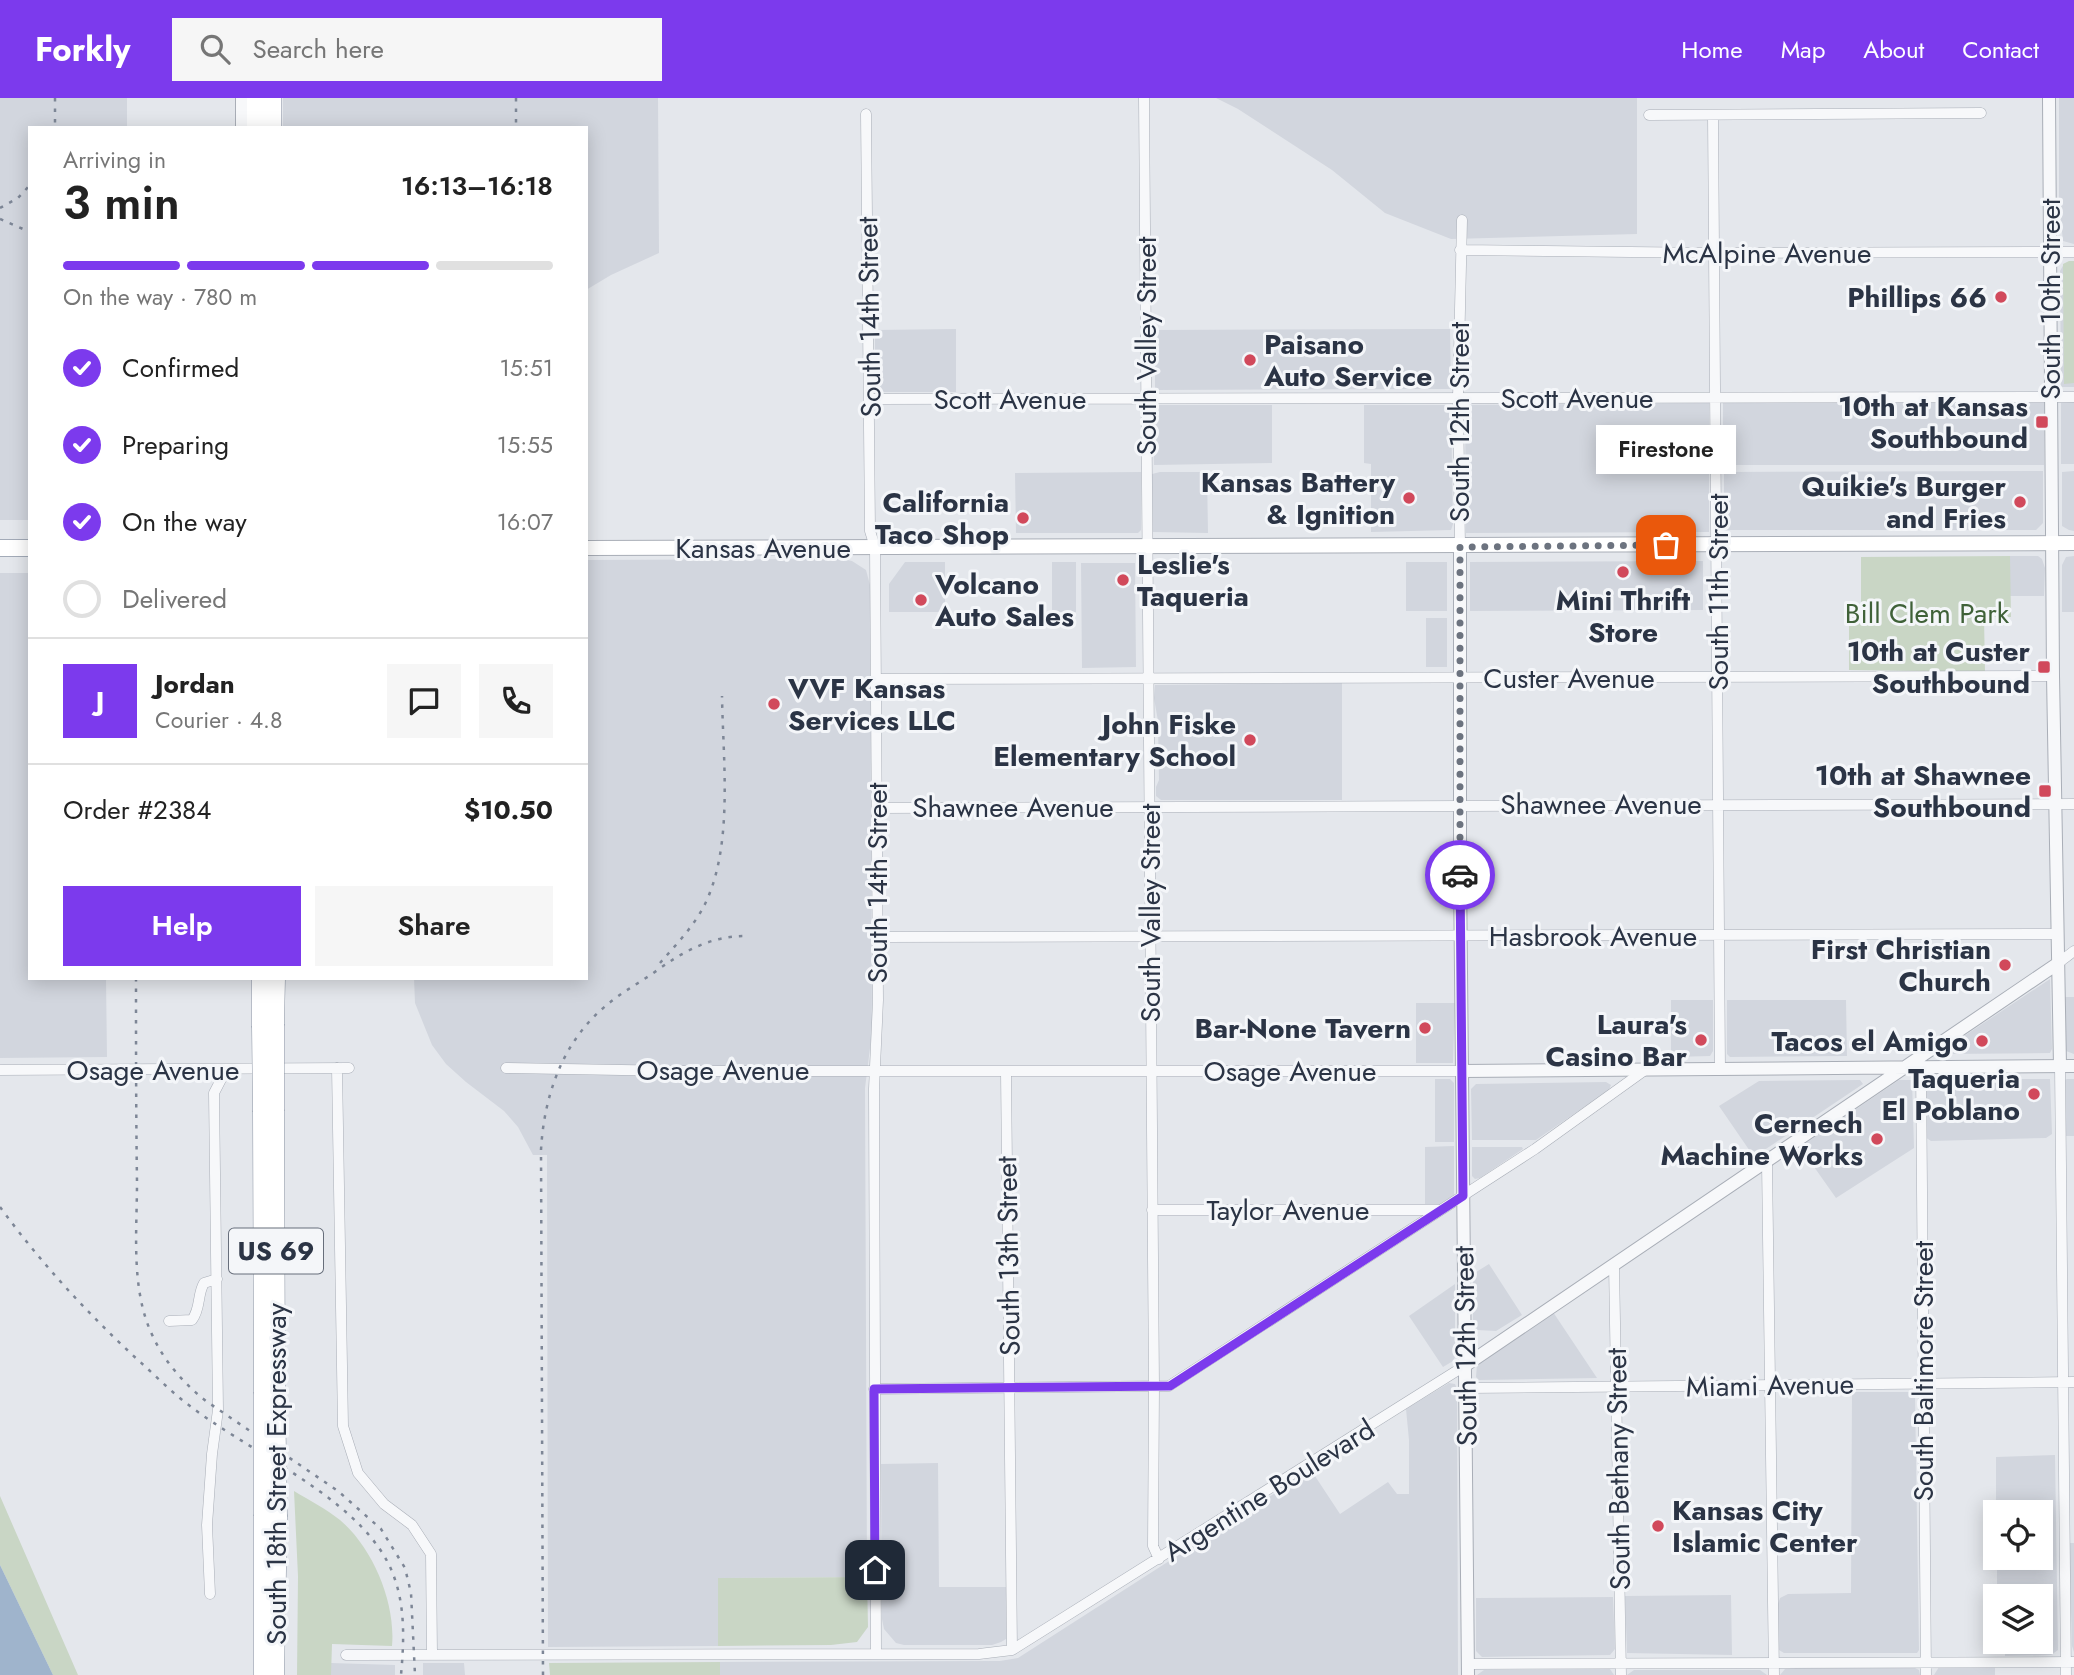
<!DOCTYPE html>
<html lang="en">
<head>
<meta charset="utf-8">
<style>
  :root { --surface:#fff; --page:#f6f6f6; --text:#222; --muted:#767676; --line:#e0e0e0; --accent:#7c3aed }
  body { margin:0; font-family:Jost,sans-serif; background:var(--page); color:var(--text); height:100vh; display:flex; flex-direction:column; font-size:26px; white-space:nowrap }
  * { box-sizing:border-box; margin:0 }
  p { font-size:23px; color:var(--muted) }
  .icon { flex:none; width:38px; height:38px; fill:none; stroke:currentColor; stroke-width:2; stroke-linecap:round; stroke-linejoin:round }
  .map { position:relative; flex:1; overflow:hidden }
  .panel { position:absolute; left:28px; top:28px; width:560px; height:854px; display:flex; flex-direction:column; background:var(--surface); border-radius:0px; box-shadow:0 4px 18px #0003 }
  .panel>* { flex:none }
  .buttons { position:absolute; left:1983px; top:1402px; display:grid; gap:14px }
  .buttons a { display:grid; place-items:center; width:70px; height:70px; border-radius:0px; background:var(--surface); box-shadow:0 4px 18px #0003; font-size:35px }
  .pin { position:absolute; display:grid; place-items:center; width:60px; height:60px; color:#fff; margin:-30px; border-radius:14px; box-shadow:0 4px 10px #0006 }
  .courier { position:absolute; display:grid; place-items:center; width:70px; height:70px; margin:-35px; border:5px solid #7c3aed; border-radius:50%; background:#fff; color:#222; box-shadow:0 2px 9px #0007 }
  .bubble { position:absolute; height:49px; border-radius:0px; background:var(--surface); box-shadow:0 4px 18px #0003; font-size:23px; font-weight:600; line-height:49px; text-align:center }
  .head em { font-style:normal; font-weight:600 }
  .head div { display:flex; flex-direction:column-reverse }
  .head { display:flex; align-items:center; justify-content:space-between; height:119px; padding:0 35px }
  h1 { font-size:46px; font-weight:600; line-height:52px }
  .bar { display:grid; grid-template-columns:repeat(4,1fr); gap:10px 7px; align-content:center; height:84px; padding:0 35px }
  .bar i { height:9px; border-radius:5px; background:var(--line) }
  .bar .active { background:var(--accent) }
  .bar p { grid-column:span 4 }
  .line { display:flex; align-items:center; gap:18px; padding:0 35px; border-top:2px solid var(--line) }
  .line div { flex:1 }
  .round { display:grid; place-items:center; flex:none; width:74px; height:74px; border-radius:0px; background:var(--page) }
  ol { padding:0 35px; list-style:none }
  li { display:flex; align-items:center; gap:21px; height:77px }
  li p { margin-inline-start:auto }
  li .icon { padding:7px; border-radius:50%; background:var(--accent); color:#fff; stroke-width:4 }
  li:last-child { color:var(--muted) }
  li i { width:38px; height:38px; border:4px solid var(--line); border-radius:50% }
  .cta { display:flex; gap:14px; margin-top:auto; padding:14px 35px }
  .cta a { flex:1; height:80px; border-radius:0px; background:var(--accent); color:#fff; font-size:28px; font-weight:600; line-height:80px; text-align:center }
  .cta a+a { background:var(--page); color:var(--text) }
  header { display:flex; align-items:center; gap:42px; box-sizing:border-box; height:98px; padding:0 35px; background:var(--accent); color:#fff }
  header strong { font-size:33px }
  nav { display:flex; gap:38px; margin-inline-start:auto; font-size:24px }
  .search { width:490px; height:63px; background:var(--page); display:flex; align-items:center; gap:18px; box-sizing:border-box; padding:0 24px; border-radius:0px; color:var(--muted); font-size:26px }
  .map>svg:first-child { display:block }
</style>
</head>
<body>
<header>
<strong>Forkly</strong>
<div class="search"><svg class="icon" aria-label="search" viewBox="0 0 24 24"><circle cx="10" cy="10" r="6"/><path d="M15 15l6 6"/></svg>Search here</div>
<nav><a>Home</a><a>Map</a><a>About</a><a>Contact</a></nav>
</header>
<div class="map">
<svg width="2074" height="1577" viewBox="0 0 2074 1577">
  <rect width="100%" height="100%" fill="#e4e7ec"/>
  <!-- built -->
  <path fill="#d2d6de" d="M0,0H127V30H30V422H0Z
    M283,0H658L659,155L611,177L586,192V30H283Z
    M1216,0H1637V136L1451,141L1385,115L1332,72L1238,11Z
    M2059,0H2074V146L2063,143L2059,104Z
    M2074,163V289H2061L2060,173L2064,166Z
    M956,231V294H877L875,292V232Z
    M1450,231L1451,291L1155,292V232Z
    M2074,304V366H2061V305Z
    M1709,305V434L1466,435L1465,307Z
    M1723,305H2044V367H1723Z
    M1153,307H1272V365L1154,367Z
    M1364,307H1450L1451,309L1453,426L1451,432L1371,434V366L1364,365Z
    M2043,373V425L2036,432H1724V374Z
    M2074,373V433L2069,432L2062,428V374Z
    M1141,374V432L1138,435H1016L1015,375Z
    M1160,374H1207L1208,435L1153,434L1152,376Z
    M2010,458H2038L2042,461L2045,470L2044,498H2010Z
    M2074,458V514H2062V467L2066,459Z
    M843,461L852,463L866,472L870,487L872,934L865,990L867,1479L718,1480V1548L548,1549L547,1057H533L518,1029L504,1013L466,984L446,966L432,947L415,905L414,880H586V462Z
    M1703,463V512L1470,513V464Z
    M905,464H945V514H889V486Z
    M1052,464H1076V514H1052Z
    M1406,464H1447V513H1406Z
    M1081,465H1135L1136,569L1082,570Z
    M0,475H30V880H106L107,959L0,960Z
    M1426,520H1447V569H1426Z
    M1342,585V702H1161L1156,698V689L1159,682L1158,623L1154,600L1155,587Z
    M2050,881L2052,951L2050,955L1945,956L1946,950Z
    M2065,899H2074V956L2066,953Z
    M1671,902H1713V953L1710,958L1671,959Z
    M1727,902H1846L1847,958L1730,959L1727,956Z
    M1416,905H1455L1453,965H1416Z
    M1435,981H1450L1454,985V1044H1435Z
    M1928,981H2050L2052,1036L2046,1040L1931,1043L1925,1039L1926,983Z
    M2067,981H2074V1038H2065V982Z
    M1860,982L1863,986L1754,1059L1719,1008L1759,983Z
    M1899,982H1912L1914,1050L1836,1100L1800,1049Z
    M1606,984L1611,987L1609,992L1536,1042H1472L1471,991L1476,986Z
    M1454,1048V1097L1442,1106H1425V1049Z
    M1472,1049H1522L1523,1051L1480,1080L1475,1081L1472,1078Z
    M1489,1166L1522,1217L1496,1233L1477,1232L1473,1227V1176Z
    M1455,1186V1259L1453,1263L1443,1269L1409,1218Z
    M1553,1214L1597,1280L1479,1282L1476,1279L1477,1266Z
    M1449,1285L1455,1286L1457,1291L1458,1577H720V1564L1000,1563L1018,1560L1311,1372L1340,1416L1388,1384L1397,1396H1409V1342L1406,1311Z
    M1852,1294H1913L1915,1297L1919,1552L1917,1555H1784L1779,1552L1778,1547V1506L1780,1500L1788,1496L1851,1495Z
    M2055,1357L2058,1552L2051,1557L2005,1558V1544H2040V1498H2006V1490L1997,1489V1460H2040V1414H1996V1359Z
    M938,1365L939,1489H1006V1541L1001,1544L992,1547H904L896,1545L884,1531L882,1521L881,1366Z
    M2069,1445H2074V1554L2072,1548Z
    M1731,1497L1732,1557L1627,1555L1625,1498Z
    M1613,1499L1615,1551L1610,1557L1482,1559L1476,1553V1500Z
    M331,1565L395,1567V1577H331Z
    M423,1565H464L465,1577H423Z
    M1913,1569L1919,1572L1920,1577H1780L1785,1571L1796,1570Z
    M1939,1569H1995V1577H1934Z
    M1610,1571L1614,1577H1477L1484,1572Z
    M1634,1572H1760L1767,1577H1627Z"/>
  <!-- green -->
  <path fill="#c9d6c5" d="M2069,163H2074V285L2064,286L2063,166Z
    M2010,458L2011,519H1984L1985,574L1849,572V519H1861V459Z
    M294,1393C309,1402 326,1411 340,1422C373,1450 396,1505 392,1548L332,1546L331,1577H297L298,1478Z
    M0,1398L78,1577H53L0,1467Z
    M867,1479L868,1529L857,1544L831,1547L718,1548V1480Z
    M720,1564V1577H550L549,1565Z"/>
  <!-- water -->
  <path fill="#9fb4cc" d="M0,1467L53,1577H0Z"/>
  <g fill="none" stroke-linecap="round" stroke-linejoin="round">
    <!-- minor casing -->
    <g stroke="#a9aeb7" stroke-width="11">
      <path id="minor" d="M1144,0L1154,1289L1153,1448L1159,1461
        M866,16L870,433L875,449L878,902L874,991L876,1555
        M1649,17L1981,15
        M1713,17L1720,971
        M1460,152L1715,155L2074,154
        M870,301L2074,299
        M1460,449L1458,300L1462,122
        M876,581L2053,578
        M877,710L2074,706
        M877,839L2057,836
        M2057,866L2074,853
        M2060,968L2066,1577
        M337,970L343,1328L358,1375L384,1406L412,1427L431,1456L432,1557
        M506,970L678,973H1462
        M1921,970L1926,1577
        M0,972L349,970
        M1006,974L1012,1552
        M1767,1065L1774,1577
        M1152,1112H1439
        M1614,1166L1621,1577
        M169,1223L192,1222C201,1210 197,1197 204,1185L217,1181
        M1466,1290L2074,1284
        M874,1291L1169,1288L1535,1051L1645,972
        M210,1496L207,1427L212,1356L218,1312L214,995L226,972
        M346,1557L979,1556L1012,1552L1466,1267
        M1468,1566L2074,1564"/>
    </g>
    <!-- tertiary casing -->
    <g stroke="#a9aeb7" stroke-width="14">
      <path id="tertiary" d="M242,0V30
        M2049,0L2053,578L2060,968
        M1460,449V774L1468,1577
        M1462,973L2074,968
        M1466,1267L2057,866"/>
    </g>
    <!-- secondary casing -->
    <g stroke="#a9aeb7" stroke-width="16">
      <path id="secondary" d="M586,450L2074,445"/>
    </g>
    <!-- primary casing -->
    <g stroke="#a3abb8" stroke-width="18">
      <path id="primary" d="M0,450H30"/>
    </g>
    <!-- motorway casing -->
    <g stroke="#8b94a3" stroke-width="19">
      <path id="motorway" d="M256,0V30
        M272,0V30
        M261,880V928
        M275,926L276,880
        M275,1013L276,1294
        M262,1014L263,1294
        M263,1577V1418
        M275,1577L278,1419"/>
    </g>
    <!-- minor -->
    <use href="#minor" stroke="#f7f8fa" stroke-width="10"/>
    <!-- tertiary -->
    <use href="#tertiary" stroke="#f7f8fa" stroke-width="12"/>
    <!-- secondary -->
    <use href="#secondary" stroke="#fff" stroke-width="14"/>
    <!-- primary -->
    <use href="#primary" stroke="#fff" stroke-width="16"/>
    <!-- motorway -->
    <use href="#motorway" stroke="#fff" stroke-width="18"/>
    <!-- rail -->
    <path stroke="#7d8696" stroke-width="2.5" stroke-dasharray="3.5 7" stroke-linecap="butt" d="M55,0V30
      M516,0V30
      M0,110L18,100L30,87
      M0,121L30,134
      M660,865C675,848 692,830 703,810C734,751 723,664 722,598
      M136,880C136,948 136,1016 137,1084C137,1132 131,1187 150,1232C162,1261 182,1284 206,1303L338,1393L381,1431L405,1470L411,1495L415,1577
      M0,1109C41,1165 87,1215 138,1262C155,1277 171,1294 190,1308C246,1351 339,1392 379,1450C406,1488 405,1533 401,1577
      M543,1577L541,1052C544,997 563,942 608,906C621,895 637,886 652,876C682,854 711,837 749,838"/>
    <!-- motorway-bridge casing -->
    <g stroke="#8b94a3" stroke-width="19" stroke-linecap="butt">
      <path id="motorway-bridge" d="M275,926V1013
        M261,928L262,1014
        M263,1294V1418
        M276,1294L278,1419"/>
    </g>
    <!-- motorway-bridge -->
    <use href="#motorway-bridge" stroke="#fff" stroke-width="18"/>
  </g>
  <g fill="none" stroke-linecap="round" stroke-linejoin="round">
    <!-- done -->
    <path stroke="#6c737f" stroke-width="7" stroke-dasharray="0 12.6" d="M1460,777V449L1666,447"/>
    <!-- route -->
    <path stroke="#7c3aed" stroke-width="9" d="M875,1472L874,1291L1170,1288L1463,1098L1460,777"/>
  </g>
  <!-- markers -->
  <g fill="#d1495b" stroke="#f4f6f9" stroke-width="2.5">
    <circle cx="2001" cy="199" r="7"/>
    <circle cx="1250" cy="262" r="7"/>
    <rect x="2035" y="317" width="14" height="14" rx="3.5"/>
    <circle cx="1409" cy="400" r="7"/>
    <circle cx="2020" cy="404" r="7"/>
    <circle cx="1023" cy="420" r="7"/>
    <circle cx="1623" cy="474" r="7"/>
    <circle cx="1123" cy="482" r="7"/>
    <circle cx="921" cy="502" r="7"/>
    <rect x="2037" y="562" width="14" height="14" rx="3.5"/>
    <circle cx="774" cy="606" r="7"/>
    <circle cx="1250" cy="642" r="7"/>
    <rect x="2038" y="686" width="14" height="14" rx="3.5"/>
    <circle cx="2005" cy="867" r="7"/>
    <circle cx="1425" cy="930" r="7"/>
    <circle cx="1701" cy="942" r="7"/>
    <circle cx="1982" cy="943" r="7"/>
    <circle cx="2034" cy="996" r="7"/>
    <circle cx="1877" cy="1041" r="7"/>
    <circle cx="1658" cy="1428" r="7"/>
  </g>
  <g text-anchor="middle" stroke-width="6" stroke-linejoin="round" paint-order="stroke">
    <!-- shield labels -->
    <rect fill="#f4f6f9" stroke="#676e7b" stroke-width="2" x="229" y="1130.5" width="94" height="45" rx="5"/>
    <g font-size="26" font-weight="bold" fill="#2b3445">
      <text x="276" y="1162">US 69</text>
    </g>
    <!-- street labels -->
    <g font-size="28" fill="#2b3445" stroke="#f4f6f9">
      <text x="1767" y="165">McAlpine Avenue</text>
      <text transform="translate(2050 201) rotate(-90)" y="10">South 10th Street</text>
      <text transform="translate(869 219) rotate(-91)" y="10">South 14th Street</text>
      <text transform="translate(1146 248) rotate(-90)" y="10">South Valley Street</text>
      <text x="1577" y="310">Scott Avenue</text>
      <text x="1010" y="311">Scott Avenue</text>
      <text transform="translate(1459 324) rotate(-90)" y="10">South 12th Street</text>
      <text x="763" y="460">Kansas Avenue</text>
      <text transform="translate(1718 494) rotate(-90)" y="10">South 11th Street</text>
      <text x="1569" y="590">Custer Avenue</text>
      <text x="1601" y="716">Shawnee Avenue</text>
      <text x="1013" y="719">Shawnee Avenue</text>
      <text transform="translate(877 785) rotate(-90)" y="10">South 14th Street</text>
      <text transform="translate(1150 815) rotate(-90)" y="10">South Valley Street</text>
      <text x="1593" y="848">Hasbrook Avenue</text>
      <text x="153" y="982">Osage Avenue</text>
      <text x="723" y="982">Osage Avenue</text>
      <text x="1290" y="983">Osage Avenue</text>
      <text x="1288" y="1122">Taylor Avenue</text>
      <text transform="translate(1008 1158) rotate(-91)" y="10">South 13th Street</text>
      <text transform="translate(1465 1248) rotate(-91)" y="10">South 12th Street</text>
      <text transform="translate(1923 1273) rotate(-90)" y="10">South Baltimore Street</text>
      <text transform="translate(1770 1287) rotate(-1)" y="10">Miami Avenue</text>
      <text transform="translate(1618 1371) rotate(-91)" y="10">South Bethany Street</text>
      <text transform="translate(276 1376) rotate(-90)" y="10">South 18th Street Expressway</text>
      <text transform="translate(1269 1392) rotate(-32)" y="10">Argentine Boulevard</text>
    </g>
    <!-- poi labels -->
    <g font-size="28" font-weight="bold" fill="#2b3445" stroke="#f4f6f9" text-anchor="end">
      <text x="1987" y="209">Phillips 66</text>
      <text x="1264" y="256" text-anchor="start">Paisano<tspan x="1264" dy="32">Auto Service</tspan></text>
      <text x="2028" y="318">10th at Kansas<tspan x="2028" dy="32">Southbound</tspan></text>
      <text x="1395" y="394">Kansas Battery<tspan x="1395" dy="32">&amp; Ignition</tspan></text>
      <text x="2006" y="398">Quikie's Burger<tspan x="2006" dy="32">and Fries</tspan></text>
      <text x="1009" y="414">California<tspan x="1009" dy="32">Taco Shop</tspan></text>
      <text x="1137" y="476" text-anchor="start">Leslie's<tspan x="1137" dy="32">Taqueria</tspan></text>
      <text x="935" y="496" text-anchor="start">Volcano<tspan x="935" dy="32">Auto Sales</tspan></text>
      <text x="1623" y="512" text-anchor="middle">Mini Thrift<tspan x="1623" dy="32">Store</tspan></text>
      <text x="2030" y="563">10th at Custer<tspan x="2030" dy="32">Southbound</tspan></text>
      <text x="788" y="600" text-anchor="start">VVF Kansas<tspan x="788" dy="32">Services LLC</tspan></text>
      <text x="1236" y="636">John Fiske<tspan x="1236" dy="32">Elementary School</tspan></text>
      <text x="2031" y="687">10th at Shawnee<tspan x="2031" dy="32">Southbound</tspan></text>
      <text x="1991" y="861">First Christian<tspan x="1991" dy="32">Church</tspan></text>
      <text x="1687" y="936">Laura's<tspan x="1687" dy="32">Casino Bar</tspan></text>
      <text x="1411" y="940">Bar-None Tavern</text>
      <text x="1968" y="953">Tacos el Amigo</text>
      <text x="2020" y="990">Taqueria<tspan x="2020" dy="32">El Poblano</tspan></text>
      <text x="1863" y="1035">Cernech<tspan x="1863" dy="32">Machine Works</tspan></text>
      <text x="1672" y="1422" text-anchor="start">Kansas City<tspan x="1672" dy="32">Islamic Center</tspan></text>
    </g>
    <!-- park labels -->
    <g font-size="28" fill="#3f6138" stroke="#f4f6f9">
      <text x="1927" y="525">Bill Clem Park</text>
    </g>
  </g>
</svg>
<div class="buttons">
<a><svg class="icon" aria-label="locate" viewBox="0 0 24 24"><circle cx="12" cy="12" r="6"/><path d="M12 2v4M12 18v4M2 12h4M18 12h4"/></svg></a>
<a><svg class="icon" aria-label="layers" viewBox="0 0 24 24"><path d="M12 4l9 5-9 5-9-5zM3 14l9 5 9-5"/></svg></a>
</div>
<div class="pin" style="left:1666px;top:447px;background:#ea580c"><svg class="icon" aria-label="bag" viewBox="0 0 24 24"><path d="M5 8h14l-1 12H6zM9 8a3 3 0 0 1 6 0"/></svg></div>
<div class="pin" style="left:875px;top:1472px;background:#1f2937"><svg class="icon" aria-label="home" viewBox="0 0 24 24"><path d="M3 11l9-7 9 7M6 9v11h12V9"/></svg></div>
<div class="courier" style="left:1460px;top:777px"><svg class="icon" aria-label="car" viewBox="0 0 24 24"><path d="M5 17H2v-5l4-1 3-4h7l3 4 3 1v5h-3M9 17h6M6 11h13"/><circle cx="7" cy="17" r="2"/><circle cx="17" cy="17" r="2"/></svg></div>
<div class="bubble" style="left:1596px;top:327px;width:140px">Firestone</div>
<section class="panel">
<div class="head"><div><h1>3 min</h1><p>Arriving in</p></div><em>16:13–16:18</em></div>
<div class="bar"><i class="active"></i><i class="active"></i><i class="active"></i><i></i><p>On the way · 780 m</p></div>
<ol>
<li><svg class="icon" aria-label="check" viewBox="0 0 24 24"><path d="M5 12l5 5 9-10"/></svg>Confirmed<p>15:51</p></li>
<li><svg class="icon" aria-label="check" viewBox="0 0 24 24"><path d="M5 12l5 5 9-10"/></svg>Preparing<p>15:55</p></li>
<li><svg class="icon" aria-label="check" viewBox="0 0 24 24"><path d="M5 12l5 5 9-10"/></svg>On the way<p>16:07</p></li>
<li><i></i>Delivered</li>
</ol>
<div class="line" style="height:126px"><b class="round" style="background:var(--accent);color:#fff">J</b><div><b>Jordan</b><p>Courier · 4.8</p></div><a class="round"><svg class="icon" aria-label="chat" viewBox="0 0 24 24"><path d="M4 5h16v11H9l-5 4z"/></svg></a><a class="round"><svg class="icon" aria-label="phone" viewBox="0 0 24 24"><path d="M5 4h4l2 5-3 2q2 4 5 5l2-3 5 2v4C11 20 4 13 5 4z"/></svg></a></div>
<div class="line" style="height:91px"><div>Order #2384</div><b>$10.50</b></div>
<div class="cta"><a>Help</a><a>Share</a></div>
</section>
</div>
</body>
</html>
